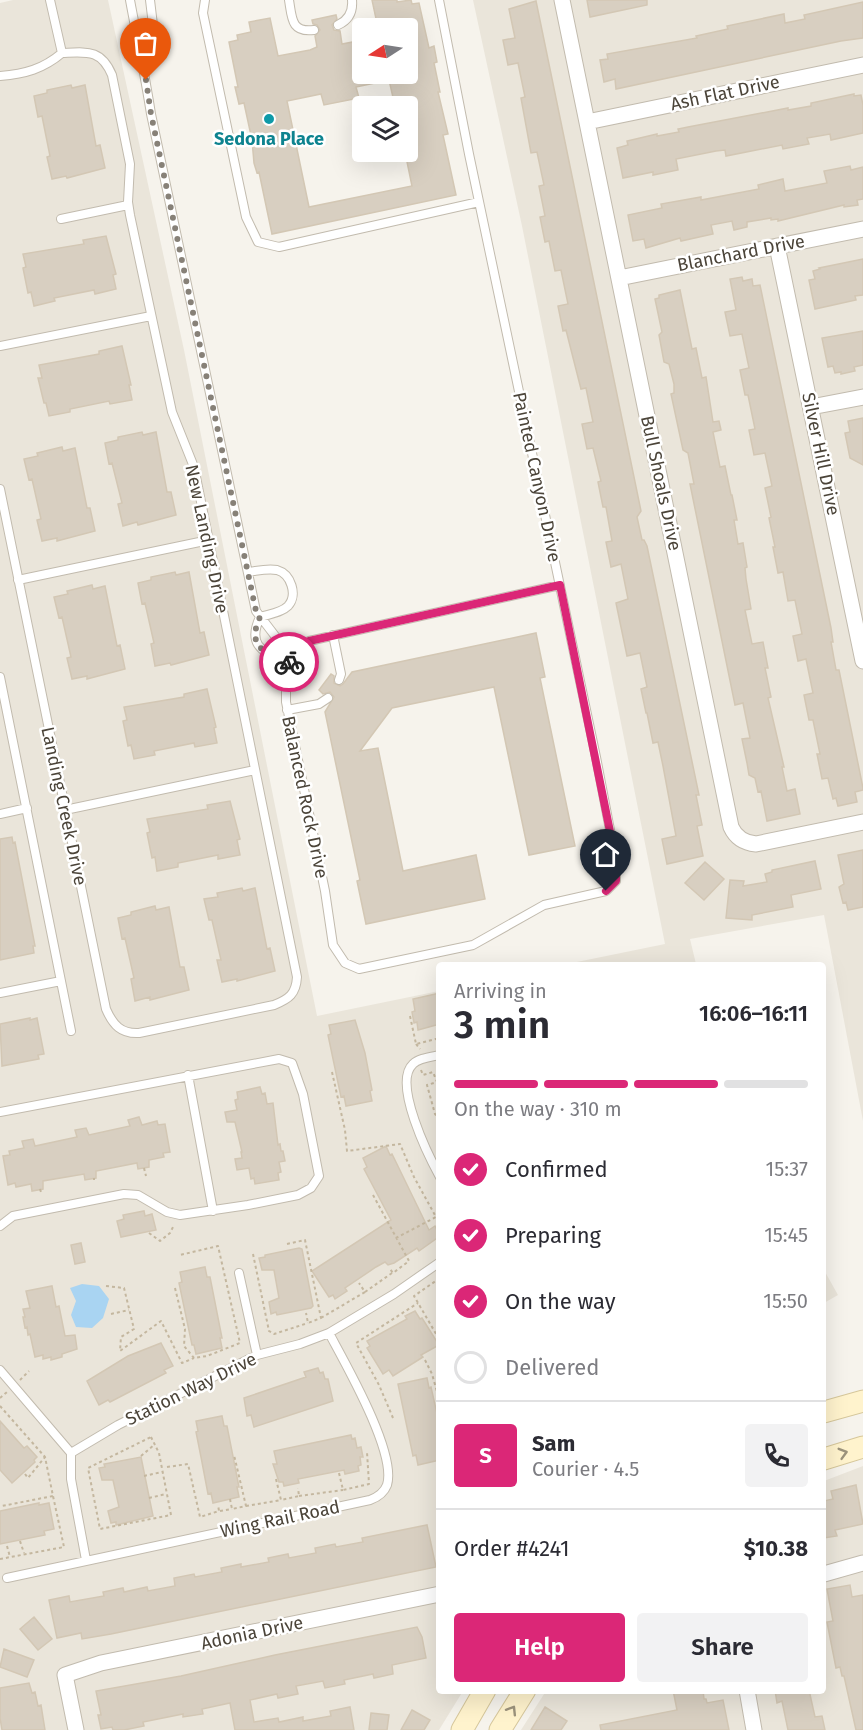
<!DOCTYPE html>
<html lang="en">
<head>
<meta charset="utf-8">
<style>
  :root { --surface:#fff; --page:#f2f2f3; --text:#2b2b33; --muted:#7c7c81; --line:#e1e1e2; --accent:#db2777 }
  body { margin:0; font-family:"Fira Sans",sans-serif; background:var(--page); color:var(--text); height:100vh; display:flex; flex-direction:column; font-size:22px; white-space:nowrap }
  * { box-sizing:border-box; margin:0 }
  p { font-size:20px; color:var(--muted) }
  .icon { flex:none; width:33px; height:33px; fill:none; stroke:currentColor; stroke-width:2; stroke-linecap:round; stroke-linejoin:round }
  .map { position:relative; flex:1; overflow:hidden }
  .panel { position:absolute; left:436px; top:962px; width:390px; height:732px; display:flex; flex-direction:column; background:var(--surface); border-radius:6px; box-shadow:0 6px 24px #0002 }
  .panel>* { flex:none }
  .needle { width:39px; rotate:258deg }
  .fabs { position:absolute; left:352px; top:18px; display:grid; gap:12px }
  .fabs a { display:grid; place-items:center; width:66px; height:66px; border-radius:6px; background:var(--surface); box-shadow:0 6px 24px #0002; font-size:30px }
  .pin { position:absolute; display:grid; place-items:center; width:51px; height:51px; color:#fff; margin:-62px -26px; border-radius:50% 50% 50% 0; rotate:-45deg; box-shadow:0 0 6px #0007 }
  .pin .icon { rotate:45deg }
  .courier { position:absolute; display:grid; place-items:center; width:60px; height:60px; margin:-30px; border:4px solid #db2777; border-radius:50%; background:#fff; color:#222; box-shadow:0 2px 8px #0007 }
  .head em { font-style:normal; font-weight:600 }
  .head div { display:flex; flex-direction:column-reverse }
  .head { display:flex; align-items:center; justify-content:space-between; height:102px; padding:0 18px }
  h1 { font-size:39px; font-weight:600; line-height:45px }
  .bar { display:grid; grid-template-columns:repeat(4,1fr); gap:9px 6px; align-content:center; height:72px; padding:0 18px }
  .bar i { height:8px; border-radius:4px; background:var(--line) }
  .bar .active { background:var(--accent) }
  .bar p { grid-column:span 4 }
  .line { display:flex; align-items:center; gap:15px; padding:0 18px; border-top:2px solid var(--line) }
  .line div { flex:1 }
  .round { display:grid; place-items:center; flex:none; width:63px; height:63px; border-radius:6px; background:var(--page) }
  ol { padding:0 18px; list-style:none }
  li { display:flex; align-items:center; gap:18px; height:66px }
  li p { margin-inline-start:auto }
  li .icon { padding:6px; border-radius:50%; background:var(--accent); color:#fff; stroke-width:4 }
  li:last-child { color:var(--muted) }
  li i { width:33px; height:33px; border:3px solid var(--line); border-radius:50% }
  .cta { display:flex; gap:12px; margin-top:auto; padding:12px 18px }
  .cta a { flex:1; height:69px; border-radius:6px; background:var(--accent); color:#fff; font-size:24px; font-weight:600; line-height:69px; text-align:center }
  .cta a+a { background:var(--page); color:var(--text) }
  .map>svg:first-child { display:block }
</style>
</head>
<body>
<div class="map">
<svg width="863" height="1730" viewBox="0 0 863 1730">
  <rect width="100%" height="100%" fill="#f6f3ec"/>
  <!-- residential -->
  <path fill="#eae5da" d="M13,0H108L184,350L317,1016L439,991L440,1690L463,1691L439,1730H0V3Z
    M473,0H863V1121L824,915L690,939L696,964H567L665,944L522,226Z
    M824,1270L838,1295L824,1303Z
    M863,1466V1730H521L546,1691L824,1690V1481Z"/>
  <!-- water -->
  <path fill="#a9d4f2" d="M82,1284L99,1286L109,1299L103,1318L92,1328L76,1327L71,1315L76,1301L70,1288Z"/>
  <!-- building -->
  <path fill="#d8cfc1" stroke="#d3c7b4" stroke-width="1.5" fill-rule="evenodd" d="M372,0H397V2L411,0L412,4L419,3L429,48L434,46L437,62L434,63L440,92H438L448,134L443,135L456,195L272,234L259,172L257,173L254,163L252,140L244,103L239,104L235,87H238L229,42L238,40L237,35L251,32L249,22L270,18L278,56L310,50L317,47L315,36L320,30L317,25L313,24L312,20L336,15L337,19L332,25L334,30L340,31L342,44L363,40V74H408V28H378ZM389,80L395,106H408V152H405L412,186L309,207L287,101L321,94L324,105L359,98L356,87Z
    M587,0H647V5L590,17Z
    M536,1L641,511L637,517L642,540H644L647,546L699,795H696L702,825L697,826L703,856L667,864L662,839L676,836L663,766L658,742L653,743L647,713H646L641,689L647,687L640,653L627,656L616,603L628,599L621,564L611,567L606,542L612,541L606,507H603L598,482L601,481L593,448L587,449L582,424L593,422L586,388L581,389L566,330L563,331L558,306L568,304L561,270L555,271L549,241L545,242L540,217L545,216L539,186L544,185L537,152L531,153L521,98L525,97L518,63L508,65L503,40L515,38L509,9Z
    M863,2V38L841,41L616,89L615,79L604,82L600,60L608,59L607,54L697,38L696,36L728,29L727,26L784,14L785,23L805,19L804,15Z
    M71,85L72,88L85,85L96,146L100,145L105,168L67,178L66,176L52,179L47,157L50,156L42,116L38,117L34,96L47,93V90Z
    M854,94V96L861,95L863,105V133L831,140L830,134L807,138L809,144L783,149L782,145L726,156L725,150L716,151L676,159L678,170L653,175V172L623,178L617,148L628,145L627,141L657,134V136L679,132L678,129L688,127L788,108V110L811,106V103Z
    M850,166L851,170L863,167V199L857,200L858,205L844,207V205L778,221V219L771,220V218L747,222V227L734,230L732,221L711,225L713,234L681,241L680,238L646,248L644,239L633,241L628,215L662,208L661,204L701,197V200L759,189L758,185L783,179L785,191L827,183L824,171Z
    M106,236L116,274L113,275L116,289L95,294L94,290L54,298L55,301L34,306L31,292L28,293L23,268L26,267L23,254L84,244L83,240Z
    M863,259V295L855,296L856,300L815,309L809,280L815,279L813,271L820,269L819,268Z
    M742,277L743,281L752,279L753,286L760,285L831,628L833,642H831L836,670H839L863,788V790L855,792L857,802L838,806L836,798L833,799L828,778L822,779L817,754H820L813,720H809L804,695L813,693L806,659L798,661L793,636L802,634L795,600L788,601L783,572L778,573L773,547H775L769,518L771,517L765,488L772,486L765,453L754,455L749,430L755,429L748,395H745L740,370L749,368L742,334L730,336L725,312L736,310L730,279Z
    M680,290L692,349L696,348L702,378L706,377L713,422L719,421L721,430L713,432L720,467L725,466L731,495H732L737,520H734L738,544L743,543L747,567L745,568L746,579L751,609L745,610L752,644L763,642L768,668H765L771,697L768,698L784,767H782L787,791L795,789L800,814L767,821L761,791L758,792L755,778L749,775L747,763L742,739L750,738L743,703L735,705L690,484H694L688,453L683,450L671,394L674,393V384L669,364L664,362L659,335L662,332L655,299L659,298V295Z
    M863,331V365L854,367L855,371L841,374V372L835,373L833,366L828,367L822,338Z
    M122,346L131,385H129L132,400L110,404L109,401L70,409V412L49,416L46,403H44L38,378H42L39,365L99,354V351Z
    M863,418V465L850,458L845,433L850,432L848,421Z
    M142,432L143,435L156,432L167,492H171L176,515L138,525L137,522L123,526L118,504L122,503L112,463L109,464L105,443L118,440V437Z
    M62,447L63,451L75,448L87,508H90L95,531L57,541V538L42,541L37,520L41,519L32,479L29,480L24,459L38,456L37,453Z
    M175,572L176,575L189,572L200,633L204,632L209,655L171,665L170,663L155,666L151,644L154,643L145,603L142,604L138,583L151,580V577Z
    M92,585L93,589L105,586L117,646L120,645L125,669L87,679V676L72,679L67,658L71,657L62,617L59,618L54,597L68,594L67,591Z
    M536,633L545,677L540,678L575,846L529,855L494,687L392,708L360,751L378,748L403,871L476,855L485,899L366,924L357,881L360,880L325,712L334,697L330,692L323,694L319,690L331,674L334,676V683L340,686L343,684L352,672Z
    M207,689L216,727L214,728L217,743L195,747L194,743L154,751L155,755L134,759L131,745L128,746L123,721L127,720L124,707L184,697V694Z
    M230,801L240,839L237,840L240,855L218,859V855L178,863V867L157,871L155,857L152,858L147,833L150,832L147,819L208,809L207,805Z
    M12,837L13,843L15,842L35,946H33L34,953L0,960V839Z
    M863,850V907L848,910L846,902L843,903L839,887L844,884L838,855Z
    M815,861L821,889L791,895L793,907L752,915V920L726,918L730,880L744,881L743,886L767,882L765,874L772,872V870Z
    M705,862L724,879L704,900L685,883Z
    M242,888L243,891L255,888L267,949L270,948L275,971L237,981V979L222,982L217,960H221L212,920H209L204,899L218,897L217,893Z
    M155,906L156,910L169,907L180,967H184L189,990L150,1000V997L135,1001L131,979L134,978L125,938L122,939L118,918L131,915V912Z
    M440,993V1024L418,1030L417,1022L414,1023L412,1012L415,1011L413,999Z
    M30,1018V1020L37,1018L44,1054L38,1055L39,1059L2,1066L0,1024Z
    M355,1020L365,1053L372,1090L370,1091L372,1101L346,1106L344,1096L341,1097L328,1035L331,1034L329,1025Z
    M260,1087L262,1094L265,1093L267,1104L273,1103L278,1145L280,1144L281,1151H283L285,1161L279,1162L281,1172L278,1173L279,1180L255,1184L254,1178L251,1179L249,1168L237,1170L235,1159L242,1158L241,1152H242L235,1122H227L225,1112L237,1110L235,1100L238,1099L237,1092Z
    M139,1117L142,1125L157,1121L158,1125L165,1124L170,1152L163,1153L164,1157L149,1160V1167L138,1169L137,1163L96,1171V1178L85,1180L84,1174L43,1181V1189L32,1191L31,1184L16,1187L15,1183L8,1185L3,1156L10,1155L9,1151L24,1148L22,1141L33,1139L35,1146L77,1137L75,1130L86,1128L89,1135L130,1126L128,1120Z
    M386,1146L390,1155L392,1154L429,1230L435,1226L440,1236L419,1251L417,1248L394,1263L388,1265L385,1262L376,1267L345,1288L347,1291L335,1299L333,1295L329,1297L312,1271L391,1220L364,1169L367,1167L363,1158Z
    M144,1211L145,1216L152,1214L156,1230L121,1237L117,1221L124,1219L123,1215Z
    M81,1243L85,1262L75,1264L71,1245Z
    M299,1248L302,1249L313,1306L311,1308L277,1315L276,1312L271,1314L269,1302L279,1298L274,1270H262L259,1258L265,1257V1255Z
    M205,1267L207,1277H210L222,1338H220L222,1348L196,1354L194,1345H192L179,1283L182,1282L180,1272Z
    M52,1286L56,1307L59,1306L65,1336L75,1335L77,1349L62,1354V1357L51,1360V1357L43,1359V1355L35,1357L30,1334L28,1335L27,1327L25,1328L23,1317H25L23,1309L30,1308L26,1291Z
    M415,1311L420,1319L422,1318L439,1345L421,1355L423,1357L393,1376L389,1370L383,1374L367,1348L370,1346L367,1341L407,1319L405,1316Z
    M161,1343L173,1366L164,1370L166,1373L110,1402L108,1400L99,1405L87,1381L128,1356Z
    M318,1368L320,1373L323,1372L325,1379H328L333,1401L254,1427L251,1415L247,1416L244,1398L306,1377L304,1372Z
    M427,1378L429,1388L431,1387L440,1427V1460L418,1465L416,1455L413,1456L398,1384Z
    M222,1416L224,1426H227L239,1487H237L239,1497L213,1503L211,1493L208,1494L201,1457L196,1432L198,1431L196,1421Z
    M0,1421L24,1448L27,1446L37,1457L34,1460L35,1462L12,1483L0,1470Z
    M351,1435L352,1439L355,1438L357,1448L361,1447L363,1457H360L361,1465L358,1466L359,1471L345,1474L344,1470L298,1479L299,1483L284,1486L283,1482H279L273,1464H277L274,1451Z
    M141,1457L153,1516L116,1525V1522L111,1523L108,1511L119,1507L113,1480H102L99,1468L105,1467L104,1464Z
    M856,1485L863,1524L835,1530L837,1536L824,1538V1501L833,1499L831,1491Z
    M39,1503V1505L49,1503L54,1529L44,1531L45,1535L0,1544V1511Z
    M427,1525L436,1567L111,1634L82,1639L81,1633L57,1638L49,1600L69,1596L70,1602L104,1596L103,1592L123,1588L124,1592L147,1587L148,1591L175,1586L174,1578L194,1574L195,1577L222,1572L221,1568L241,1564V1567L269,1562L268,1558L288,1554L289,1558L316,1553L315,1548L335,1544L336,1547L363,1542L362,1538Z
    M850,1585L852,1597L863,1595V1730H856L844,1676H842L840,1667L836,1668L827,1622L833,1621L827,1589Z
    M34,1617L52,1639L38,1650L20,1629Z
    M417,1627L422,1637L426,1658L392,1665L393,1674L374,1678L373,1674L344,1680L345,1684L325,1688L323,1681L296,1686L298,1694L278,1698L277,1694L250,1700L254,1722L278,1718L279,1722L303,1717V1721L331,1716L330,1711L350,1707L354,1730H235L230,1703L202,1709L203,1714L183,1717V1714L143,1722L144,1726L124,1730H113L112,1727L101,1729L98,1715H101L96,1691L181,1676L275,1655Z
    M4,1649L34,1660L27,1677L0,1667Z
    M29,1683L32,1693L35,1692L38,1706L41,1705L45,1730H2L0,1718V1688Z
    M673,1690H703L704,1699H706L707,1703L723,1700L729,1730H601L600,1725L677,1710Z
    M775,1690H809L815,1717L822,1716L825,1730H788L782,1701L777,1703Z
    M545,1707L567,1721L561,1730H531Z
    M412,1710L430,1720L424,1730H401Z
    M371,1713L389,1715L387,1730H369Z"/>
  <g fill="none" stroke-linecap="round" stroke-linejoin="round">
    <!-- service casing -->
    <g stroke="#c2bbae" stroke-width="10">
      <path id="service" d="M130,0C137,38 145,75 151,114L256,611L282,645L294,651
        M205,0L203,13L246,217L258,242L279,247L479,202
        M289,0C292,18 291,33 314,30
        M439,0L469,154L596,757L616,861V881L606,891L544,905L473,945L359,969L345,963L333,945L325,891L286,702V678L291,655L302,644L309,641L560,585
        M338,25C349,20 353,11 352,0
        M144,62L153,25L150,0
        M0,76C25,74 43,69 62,53
        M61,219L128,205
        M0,346L151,316
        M0,489L106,1009C113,1025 121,1034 139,1033L274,1005C289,999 296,994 297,977L194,467L172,412L130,215L128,202L130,164L112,75C101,49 87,52 62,53L50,0
        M248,572C257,571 267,568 277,570C291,574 298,595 288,606C281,613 269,614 260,617
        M18,580L209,540
        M260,617C246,647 265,652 288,665
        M333,635L341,674L339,680
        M0,677L71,1031
        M287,710L319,704L328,698
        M65,810L255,770
        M0,814L27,808
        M0,993L61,981
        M440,1055C431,1057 419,1058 413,1064C392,1083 429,1157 440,1177
        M188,1075L213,1211
        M0,1112L279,1059L292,1063L303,1094L319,1176L311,1188L298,1195L248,1205L180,1215L167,1212L138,1195L124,1194L13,1216L0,1226
        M239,1273L257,1355
        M0,1370L71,1453
        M71,1453L118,1425L257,1355L300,1344L329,1333L394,1294L440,1262
        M71,1453V1479L86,1560
        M7,1578L370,1500C378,1497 384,1493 387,1485C397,1453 345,1363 329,1333"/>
    </g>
    <!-- minor casing -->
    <g stroke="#c2bbae" stroke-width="17">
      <path id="minor" d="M562,0L731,827C736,838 744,843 756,844L863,822
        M587,122L863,65
        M777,246L863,661
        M619,278L863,229
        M811,407L863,397
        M824,1574L863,1563
        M747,1690L754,1730
        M76,1730L65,1675L101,1663L440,1594"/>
    </g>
    <!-- secondary casing -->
    <g stroke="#d6c79b" stroke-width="23">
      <path id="secondary" d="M824,1412L863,1401
        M824,1459L863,1447
        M462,1730L485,1690
        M500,1730L525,1690"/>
    </g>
    <!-- path -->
    <path stroke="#c4b79f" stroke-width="2" stroke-dasharray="3 3" stroke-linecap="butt" d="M410,1016L416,1044L440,1038
      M416,1044L420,1049
      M421,1070L423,1075L433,1072L437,1082L427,1085L435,1114L440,1121
      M332,1072L345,1130L347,1151L400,1144L414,1177L436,1217L396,1238
      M144,1168L146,1176
      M94,1178V1180
      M40,1189L41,1192
      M373,1195L409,1261L393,1273L390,1269
      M149,1233L160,1241L170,1233L174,1225
      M287,1244L305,1240L321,1318L308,1323L306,1313
      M253,1254L269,1331L274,1334L308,1323
      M106,1286L124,1288L134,1329L121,1337L120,1351L161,1321L182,1363L194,1358
      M175,1288L185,1329L184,1346L194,1358L207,1356L240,1343L218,1246L180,1255
      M365,1292L392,1273
      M111,1314L129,1310
      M321,1318L365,1292L359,1283
      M439,1339L414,1296L440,1278
      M425,1360L432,1374L440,1402
      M20,1380L29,1371
      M0,1398L7,1392
      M0,1406L45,1457L53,1496L2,1506
      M393,1418L379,1385L356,1343L418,1303
      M151,1437L159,1453L171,1515L100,1529L88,1468Z
      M141,1456L154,1445
      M167,1467L188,1464L200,1517L219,1511L218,1505
      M339,1473L343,1490L369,1484L367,1452
      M25,1474L28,1478L45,1457
      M144,1476L162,1472
      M276,1479L281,1500L299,1496L298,1488
      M299,1496L343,1490
      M149,1498L166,1494
      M230,1499L232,1509L246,1506L234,1455
      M246,1506L281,1500
      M220,1511L232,1509
      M20,1541L24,1553
      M7,1546L10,1557
      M0,1559L64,1547L53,1496"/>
    <!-- service -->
    <use href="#service" stroke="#fff" stroke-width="8"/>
    <!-- minor -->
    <use href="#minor" stroke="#fff" stroke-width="15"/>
    <!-- secondary -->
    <use href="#secondary" stroke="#fff3cd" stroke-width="21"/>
  </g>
  <!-- one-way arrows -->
  <defs><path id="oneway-chevron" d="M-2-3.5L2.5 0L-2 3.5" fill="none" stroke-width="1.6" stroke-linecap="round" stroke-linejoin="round" transform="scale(1.5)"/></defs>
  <g stroke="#9c937c">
    <use href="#oneway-chevron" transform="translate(843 1453) rotate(-16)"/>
    <use href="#oneway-chevron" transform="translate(512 1710) rotate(-58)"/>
  </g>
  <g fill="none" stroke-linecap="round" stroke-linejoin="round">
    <!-- done -->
    <path stroke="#878178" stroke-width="6" stroke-dasharray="0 10.8" d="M146,80L151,114L256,611L260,617C246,647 265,652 288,665L289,662"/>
    <!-- route -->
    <path stroke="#db2777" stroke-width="8" d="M289,662C292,651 299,645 309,641L560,585L616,861V881L606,891"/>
  </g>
  <!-- markers -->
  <circle fill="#0f9aa8" stroke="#fff" stroke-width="2" cx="269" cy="119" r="6"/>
  <g text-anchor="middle" stroke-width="5" stroke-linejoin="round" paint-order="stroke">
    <!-- street labels -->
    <g font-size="18" fill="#4b4439" stroke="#fff">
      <text transform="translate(725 93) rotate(-12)" y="6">Ash Flat Drive</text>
      <text transform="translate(741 253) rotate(-11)" y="6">Blanchard Drive</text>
      <text transform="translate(821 454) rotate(78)" y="6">Silver Hill Drive</text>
      <text transform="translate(537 477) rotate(78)" y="6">Painted Canyon Drive</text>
      <text transform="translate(661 483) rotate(78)" y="6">Bull Shoals Drive</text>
      <text transform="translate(207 539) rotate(78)" y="6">New Landing Drive</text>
      <text transform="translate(305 797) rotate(78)" y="6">Balanced Rock Drive</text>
      <text transform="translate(64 806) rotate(78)" y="6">Landing Creek Drive</text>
      <text transform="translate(191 1389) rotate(-26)" y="6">Station Way Drive</text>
      <text transform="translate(280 1519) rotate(-12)" y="6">Wing Rail Road</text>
      <text transform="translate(252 1633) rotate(-12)" y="6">Adonia Drive</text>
    </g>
    <!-- culture labels -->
    <g font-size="18" font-weight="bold" fill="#0d838f" stroke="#fff">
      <text x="269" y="145">Sedona Place</text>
    </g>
  </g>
</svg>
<div class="fabs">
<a><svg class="needle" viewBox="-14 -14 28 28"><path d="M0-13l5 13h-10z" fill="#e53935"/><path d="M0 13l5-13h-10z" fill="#7c7c81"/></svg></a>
<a><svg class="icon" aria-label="layers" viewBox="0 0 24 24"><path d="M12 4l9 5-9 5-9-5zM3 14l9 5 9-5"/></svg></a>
</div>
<div class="pin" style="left:146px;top:80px;background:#ea580c"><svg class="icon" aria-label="bag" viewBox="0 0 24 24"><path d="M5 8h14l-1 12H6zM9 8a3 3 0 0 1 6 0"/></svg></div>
<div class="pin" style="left:606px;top:891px;background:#1f2937"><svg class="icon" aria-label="home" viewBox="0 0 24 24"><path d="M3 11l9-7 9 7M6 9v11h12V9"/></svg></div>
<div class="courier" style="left:289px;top:662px"><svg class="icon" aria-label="bike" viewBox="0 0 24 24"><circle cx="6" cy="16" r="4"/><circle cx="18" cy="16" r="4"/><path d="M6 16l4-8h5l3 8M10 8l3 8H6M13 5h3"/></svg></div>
<section class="panel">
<div class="head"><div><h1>3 min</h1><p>Arriving in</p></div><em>16:06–16:11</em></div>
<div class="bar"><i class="active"></i><i class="active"></i><i class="active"></i><i></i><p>On the way · 310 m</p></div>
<ol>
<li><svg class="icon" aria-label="check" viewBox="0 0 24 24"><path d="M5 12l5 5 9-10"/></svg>Confirmed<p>15:37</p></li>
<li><svg class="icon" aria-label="check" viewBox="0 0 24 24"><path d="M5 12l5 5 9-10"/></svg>Preparing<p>15:45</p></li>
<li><svg class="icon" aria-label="check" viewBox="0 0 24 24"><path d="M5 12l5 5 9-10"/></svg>On the way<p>15:50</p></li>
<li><i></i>Delivered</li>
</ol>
<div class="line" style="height:108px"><b class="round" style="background:var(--accent);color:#fff">S</b><div><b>Sam</b><p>Courier · 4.5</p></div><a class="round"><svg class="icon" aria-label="phone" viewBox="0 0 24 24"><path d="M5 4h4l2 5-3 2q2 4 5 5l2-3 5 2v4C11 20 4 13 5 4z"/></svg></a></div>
<div class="line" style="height:78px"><div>Order #4241</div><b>$10.38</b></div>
<div class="cta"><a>Help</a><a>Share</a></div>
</section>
</div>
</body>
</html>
